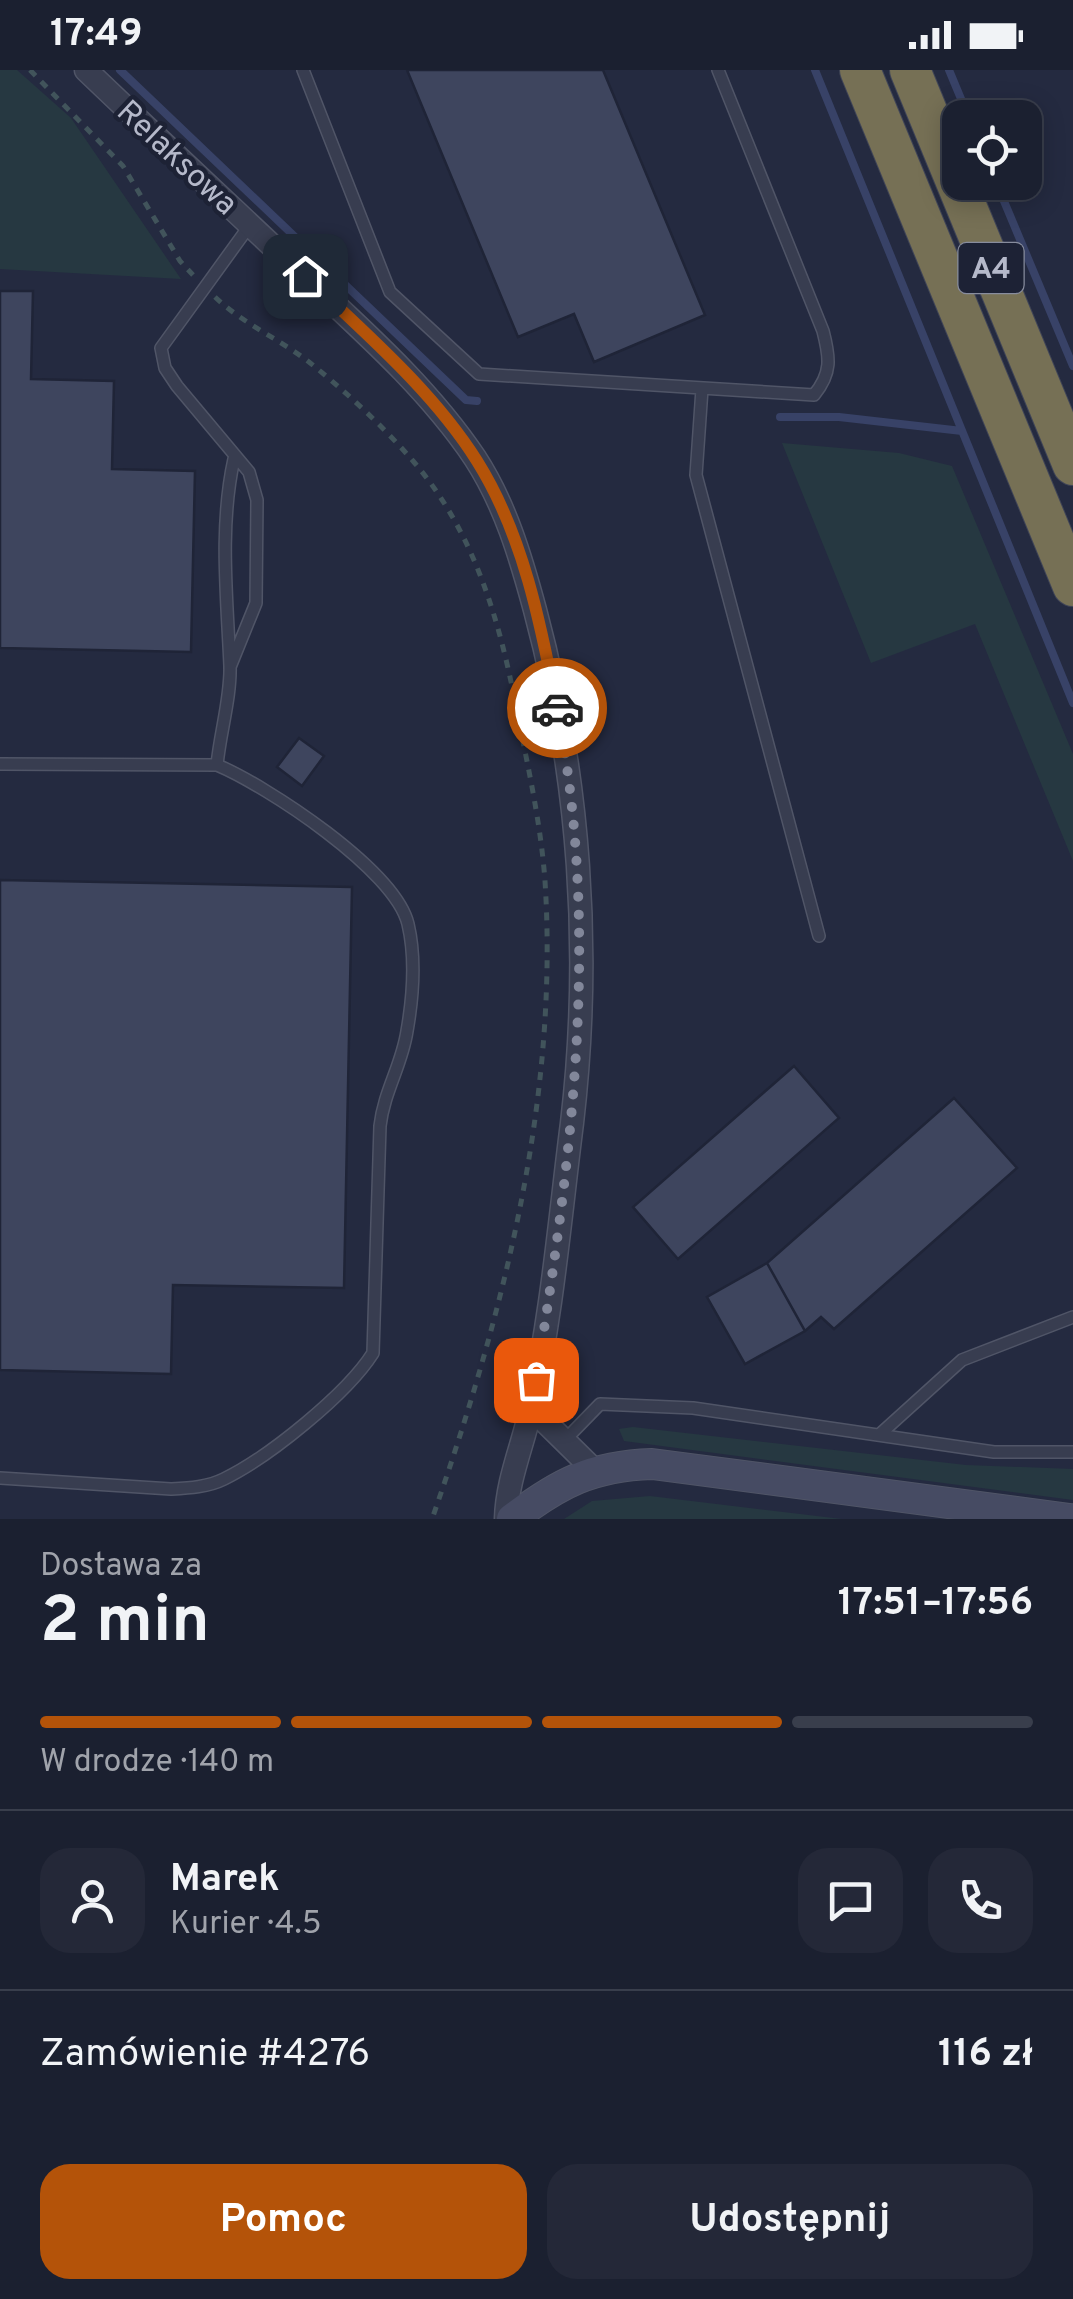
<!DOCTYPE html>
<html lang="pl">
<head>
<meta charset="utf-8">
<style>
  :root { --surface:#1b2030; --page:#242838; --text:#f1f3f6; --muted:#a0a3ab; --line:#393e4c; --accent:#b45309 }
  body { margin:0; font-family:Overpass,sans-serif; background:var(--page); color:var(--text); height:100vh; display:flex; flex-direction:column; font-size:38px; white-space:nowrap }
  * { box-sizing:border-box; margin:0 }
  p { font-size:32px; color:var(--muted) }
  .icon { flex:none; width:55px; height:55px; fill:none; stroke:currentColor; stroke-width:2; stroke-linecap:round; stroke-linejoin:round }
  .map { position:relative; height:1449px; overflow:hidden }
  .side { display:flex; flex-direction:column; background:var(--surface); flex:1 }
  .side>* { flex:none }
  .controls { position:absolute; left:942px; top:30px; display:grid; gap:20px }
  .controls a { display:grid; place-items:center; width:100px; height:100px; border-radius:20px; background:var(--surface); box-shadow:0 5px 25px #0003,0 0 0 2px var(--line); font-size:50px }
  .pin { position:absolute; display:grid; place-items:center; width:85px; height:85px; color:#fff; margin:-42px; border-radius:20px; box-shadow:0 5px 15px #0006 }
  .courier { position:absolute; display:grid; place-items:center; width:100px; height:100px; margin:-50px; border:8px solid #b45309; border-radius:50%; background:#fff; color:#222; box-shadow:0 2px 12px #0007 }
  .headline em { font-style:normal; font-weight:700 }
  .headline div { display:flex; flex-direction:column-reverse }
  .headline { display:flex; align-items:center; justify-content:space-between; height:170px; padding:0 40px }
  h1 { font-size:65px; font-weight:700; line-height:75px }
  .bar { display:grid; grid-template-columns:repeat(4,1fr); gap:15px 10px; align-content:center; height:120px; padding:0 40px }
  .bar i { height:12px; border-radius:8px; background:var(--line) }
  .bar .on { background:var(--accent) }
  .bar p { grid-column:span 4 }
  .line { display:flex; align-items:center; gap:25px; padding:0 40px; border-top:2px solid var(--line) }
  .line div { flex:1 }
  .round { display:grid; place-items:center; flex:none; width:105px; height:105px; border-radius:30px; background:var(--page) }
  .primary-button { display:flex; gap:20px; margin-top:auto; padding:20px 40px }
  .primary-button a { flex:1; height:115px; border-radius:30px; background:var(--accent); color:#fff; font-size:40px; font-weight:700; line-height:115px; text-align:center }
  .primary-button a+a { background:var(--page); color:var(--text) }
  .status { display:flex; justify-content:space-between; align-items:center; height:70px; padding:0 50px; background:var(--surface); direction:ltr }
  .status svg { height:28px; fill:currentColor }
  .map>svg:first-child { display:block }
</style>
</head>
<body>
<div class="status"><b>17:49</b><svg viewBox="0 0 49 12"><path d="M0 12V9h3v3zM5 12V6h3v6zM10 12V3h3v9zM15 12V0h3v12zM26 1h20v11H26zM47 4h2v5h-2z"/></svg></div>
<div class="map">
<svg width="1073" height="1449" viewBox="0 0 1073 1449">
  <rect width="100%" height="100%" fill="#242a40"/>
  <!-- green -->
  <path fill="#263841" d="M0,0H17L71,48L181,209L0,199Z
    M782,373L899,383L952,396L1073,684V791L975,554L871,593Z
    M633,1357L966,1395L1073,1399V1430L624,1371L619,1359Z
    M650,1426L842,1449H564L592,1431Z"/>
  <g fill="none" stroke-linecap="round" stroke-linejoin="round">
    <!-- stream -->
    <path stroke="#384267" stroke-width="8" d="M120,0L466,330L477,331
      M815,0L1073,633
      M949,0L969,48
      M996,112L1073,296
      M780,347H839L962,361"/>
  </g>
  <!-- building -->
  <path fill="#3e455e" stroke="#1f2437" stroke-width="2.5" d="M407,0H603L705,245L594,292L574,244L518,267Z
    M0,221H33L31,309L114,311L112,399L195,401L191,582L0,578Z
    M299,668L324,686L302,716L277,697Z
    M0,810L352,817L344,1218L173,1215L171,1304L0,1300Z
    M794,996L839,1048L678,1189L633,1137Z
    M954,1028L1017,1098L834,1259L821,1247L805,1261L767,1193Z
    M767,1193L805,1261L745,1294L707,1227Z"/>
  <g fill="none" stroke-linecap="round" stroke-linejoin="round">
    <!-- service casing -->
    <g stroke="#505567" stroke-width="14">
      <path id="service" d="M303,0L390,222L479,304L814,325C832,303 830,288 823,261L718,0
        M702,319L696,405L819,866
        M230,597L256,533L257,430L249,402L177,316L165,298L161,278L250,155
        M0,694L217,695C220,663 231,627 230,596C227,527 219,457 234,389
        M879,1365L962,1290L1073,1247
        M563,1372L600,1334L693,1338L994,1382H1073
        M0,1408L171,1419C189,1418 208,1417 224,1409C269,1387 347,1324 373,1283L380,1056C384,1021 402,995 407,961C413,927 416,888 408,854C395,800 267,716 217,695"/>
    </g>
    <!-- minor casing -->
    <g stroke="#505567" stroke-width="25">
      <path id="minor" d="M86,0C157,68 229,135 301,203C362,260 428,318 475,388C505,434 521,488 535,540C580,707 592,882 572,1053C560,1147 552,1245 531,1338C523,1375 507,1410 506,1449
        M531,1338L594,1400"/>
    </g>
    <!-- secondary casing -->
    <g stroke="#505567" stroke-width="32">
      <path id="secondary" d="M512,1449C559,1413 592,1396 652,1394L1070,1449"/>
    </g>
    <!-- motorway casing -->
    <g stroke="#404557" stroke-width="42">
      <path id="motorway" d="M860,0L1073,516
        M910,0L1073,395"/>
    </g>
    <!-- path -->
    <path stroke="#41545b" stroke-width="5" stroke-dasharray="8 8" stroke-linecap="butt" d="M30,0L123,96L180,191L193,205
      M215,227C242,253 279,269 309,292C344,320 383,356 413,391C476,464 501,555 518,647C529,701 541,756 545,811C559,1029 503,1246 432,1449"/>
    <!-- service -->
    <use href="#service" stroke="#383d50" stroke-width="11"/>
    <!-- minor -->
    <use href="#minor" stroke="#383d50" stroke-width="22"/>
    <!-- secondary -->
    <use href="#secondary" stroke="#464b63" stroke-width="30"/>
    <!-- motorway -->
    <use href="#motorway" stroke="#767055" stroke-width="40"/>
  </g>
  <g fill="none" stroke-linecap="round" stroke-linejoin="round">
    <!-- done -->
    <path stroke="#82879a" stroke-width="10" stroke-dasharray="0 18" d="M536,1310C572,1087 601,862 557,638"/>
    <!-- route -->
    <path stroke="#b45309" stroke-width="12" d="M305,206C365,263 433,321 477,391C523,464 541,555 557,638"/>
  </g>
  <g text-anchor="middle" stroke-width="9" stroke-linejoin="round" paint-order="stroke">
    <!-- shield labels -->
    <rect fill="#1d2235" stroke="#878c9d" stroke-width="2.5" x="958.5" y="173" width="65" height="50" rx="8"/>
    <g font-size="30" font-weight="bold" fill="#b5b9ca">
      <text x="991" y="208">A4</text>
    </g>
    <!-- street labels -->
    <g font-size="32" fill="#b5b9ca" stroke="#1d2235">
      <text transform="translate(178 87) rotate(43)" y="11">Relaksowa</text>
    </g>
  </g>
</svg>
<div class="controls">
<a><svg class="icon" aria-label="locate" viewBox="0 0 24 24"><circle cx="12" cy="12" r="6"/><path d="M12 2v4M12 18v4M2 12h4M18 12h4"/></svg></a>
</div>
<div class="pin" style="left:536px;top:1310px;background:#ea580c"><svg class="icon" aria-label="bag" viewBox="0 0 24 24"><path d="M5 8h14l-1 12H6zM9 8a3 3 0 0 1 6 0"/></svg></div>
<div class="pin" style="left:305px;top:206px;background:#1f2937"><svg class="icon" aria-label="home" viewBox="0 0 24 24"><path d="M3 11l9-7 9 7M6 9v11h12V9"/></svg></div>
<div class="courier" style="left:557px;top:638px"><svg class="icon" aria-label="car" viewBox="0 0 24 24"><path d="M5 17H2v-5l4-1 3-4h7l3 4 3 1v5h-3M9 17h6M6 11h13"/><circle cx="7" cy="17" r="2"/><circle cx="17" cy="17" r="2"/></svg></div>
</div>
<section class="side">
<div class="headline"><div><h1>2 min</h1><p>Dostawa za</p></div><em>17:51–17:56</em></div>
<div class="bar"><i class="on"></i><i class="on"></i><i class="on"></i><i></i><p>W drodze · 140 m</p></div>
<div class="line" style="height:180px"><a class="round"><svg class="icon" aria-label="person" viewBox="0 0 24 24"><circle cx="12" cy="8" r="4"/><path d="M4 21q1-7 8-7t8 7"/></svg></a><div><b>Marek</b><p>Kurier · 4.5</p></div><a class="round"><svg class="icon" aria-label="chat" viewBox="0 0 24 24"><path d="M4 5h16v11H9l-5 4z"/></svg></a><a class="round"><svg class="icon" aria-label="phone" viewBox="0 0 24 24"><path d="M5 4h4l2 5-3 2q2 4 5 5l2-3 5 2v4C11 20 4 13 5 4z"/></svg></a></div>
<div class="line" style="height:130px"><div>Zamówienie #4276</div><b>116 zł</b></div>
<div class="primary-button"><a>Pomoc</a><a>Udostępnij</a></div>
</section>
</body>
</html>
